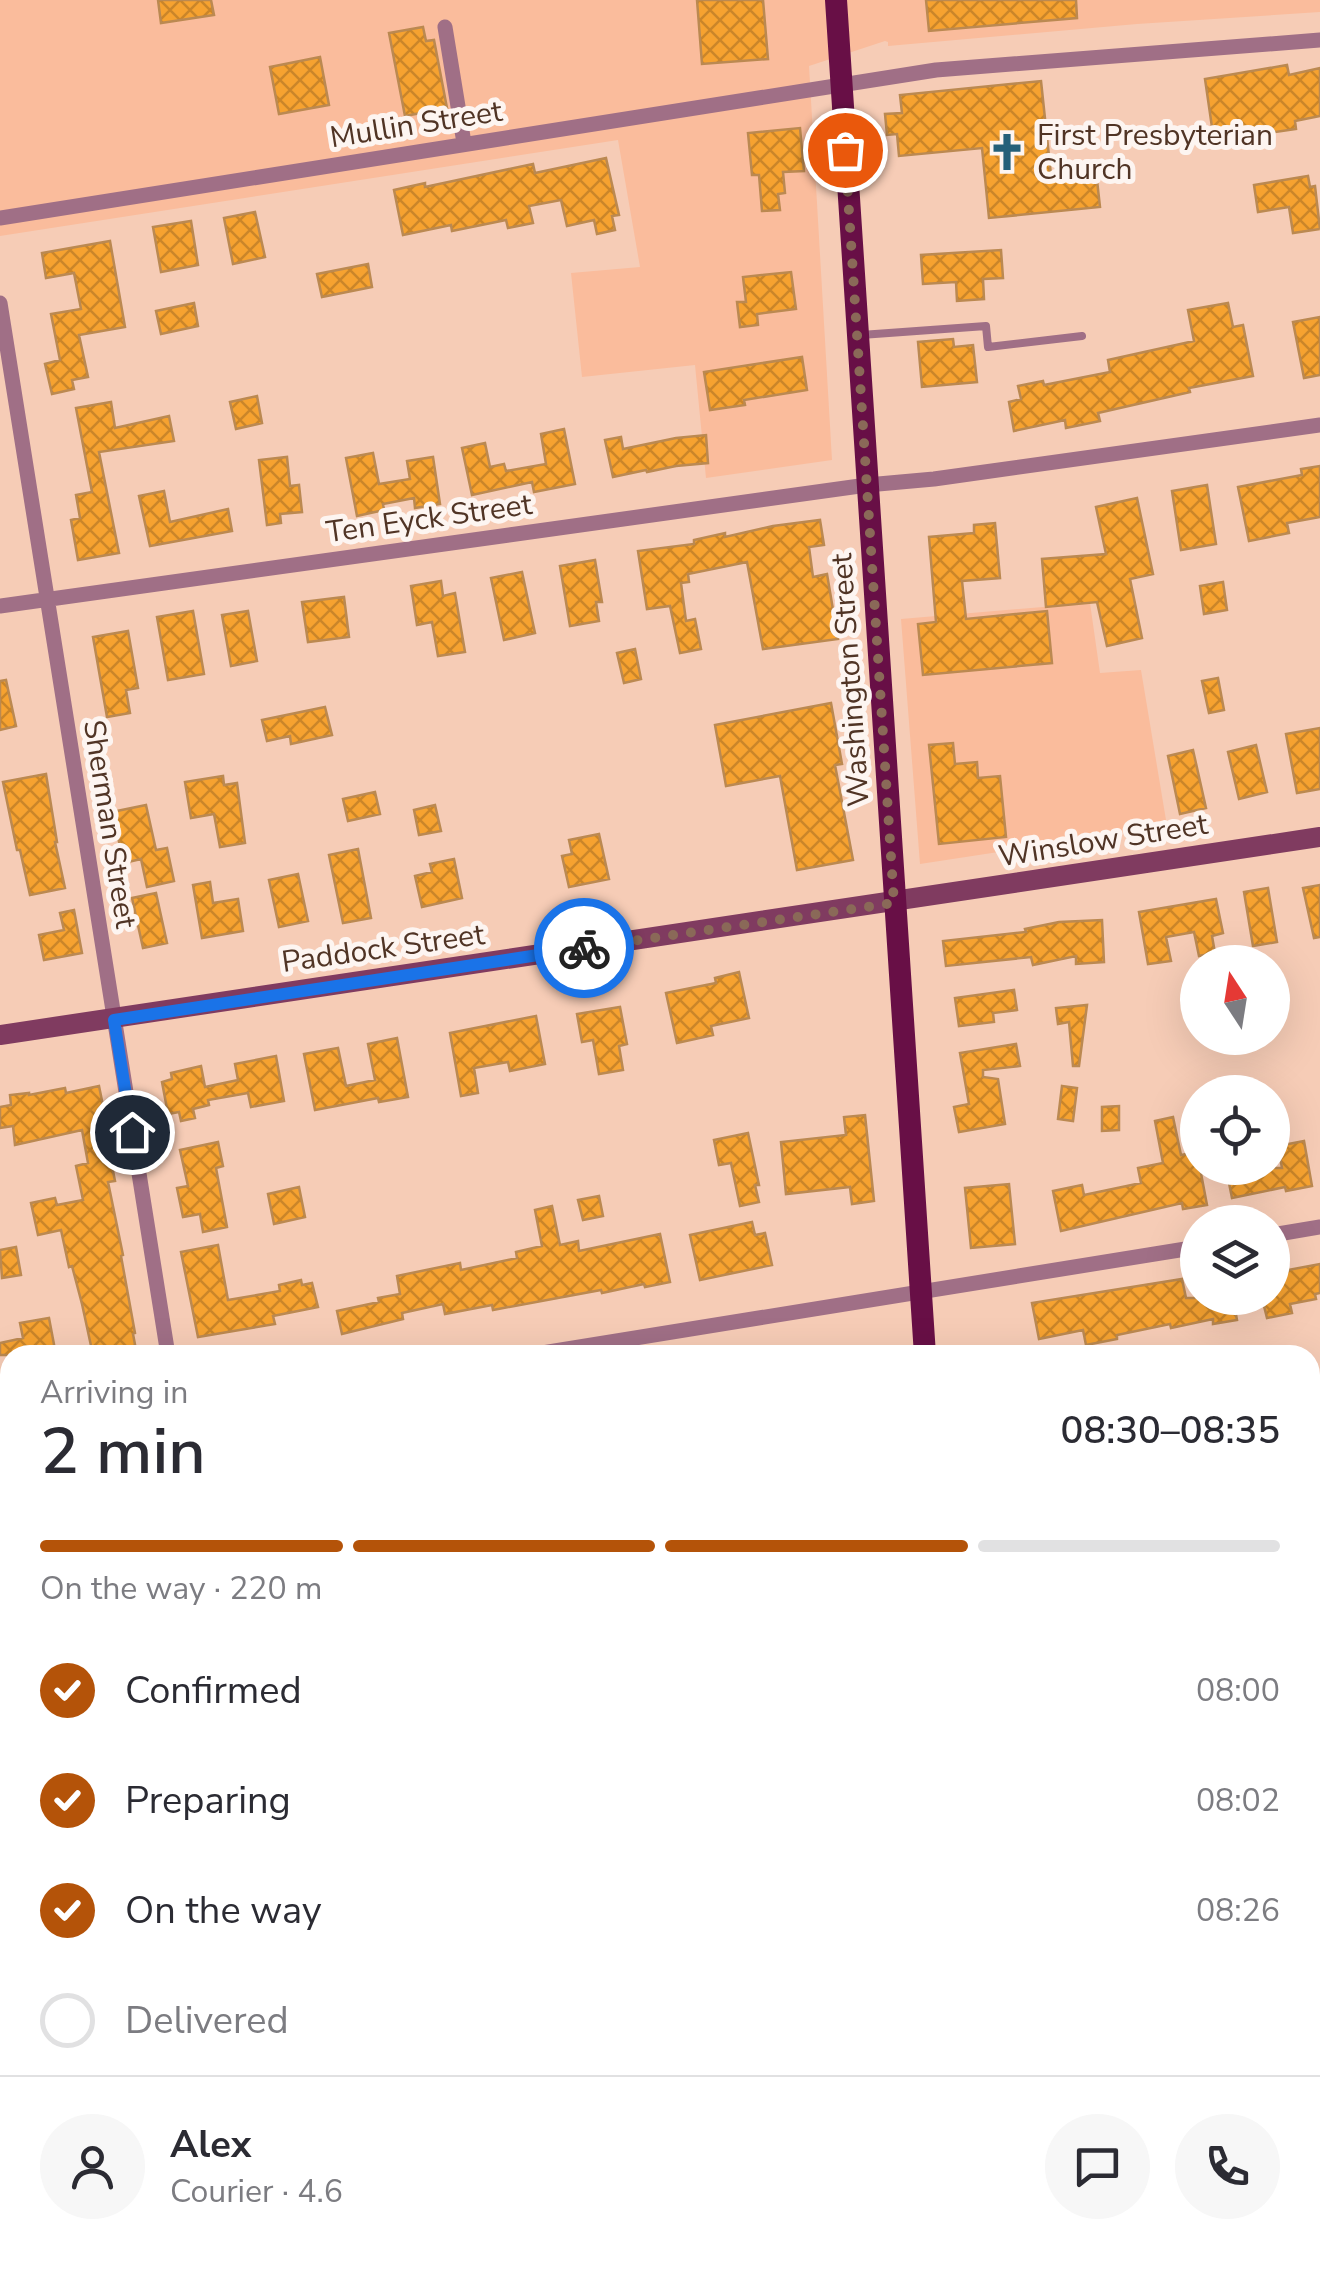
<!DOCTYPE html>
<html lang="en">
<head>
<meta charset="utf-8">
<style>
  :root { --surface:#fff; --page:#f7f7f7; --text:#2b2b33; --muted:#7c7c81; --line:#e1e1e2; --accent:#b45309 }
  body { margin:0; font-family:"Nunito Sans",sans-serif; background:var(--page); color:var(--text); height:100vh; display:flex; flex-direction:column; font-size:38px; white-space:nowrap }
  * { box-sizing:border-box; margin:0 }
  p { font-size:32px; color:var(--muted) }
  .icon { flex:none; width:55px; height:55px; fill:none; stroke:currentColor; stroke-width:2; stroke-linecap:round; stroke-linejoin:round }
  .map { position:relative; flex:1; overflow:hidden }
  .details { position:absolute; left:0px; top:1345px; width:1320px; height:932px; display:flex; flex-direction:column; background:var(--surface); border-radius:30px 30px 0 0; box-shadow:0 10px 40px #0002 }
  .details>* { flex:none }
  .needle { width:65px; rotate:348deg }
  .fabs { position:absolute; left:1180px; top:945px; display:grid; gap:20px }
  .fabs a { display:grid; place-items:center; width:110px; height:110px; border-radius:50%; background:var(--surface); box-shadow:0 10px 40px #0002; font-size:50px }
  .pin { position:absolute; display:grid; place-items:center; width:85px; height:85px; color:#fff; margin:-42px; border:5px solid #fff; border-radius:50%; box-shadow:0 2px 10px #0007 }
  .courier { position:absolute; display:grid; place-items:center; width:100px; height:100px; margin:-50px; border:8px solid #1a73e8; border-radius:50%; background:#fff; color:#222; box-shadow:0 2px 12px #0007 }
  .headline em { font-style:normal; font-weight:600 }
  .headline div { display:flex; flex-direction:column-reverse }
  .headline { display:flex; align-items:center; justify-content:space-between; height:170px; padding:0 40px }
  h1 { font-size:65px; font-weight:600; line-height:75px }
  .bar { display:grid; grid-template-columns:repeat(4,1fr); gap:15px 10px; align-content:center; height:120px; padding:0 40px }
  .bar i { height:12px; border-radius:8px; background:var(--line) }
  .bar .active { background:var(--accent) }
  .bar p { grid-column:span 4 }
  .line { display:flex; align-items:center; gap:25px; padding:0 40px; border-top:2px solid var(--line) }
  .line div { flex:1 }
  .round { display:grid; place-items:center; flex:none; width:105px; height:105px; border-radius:52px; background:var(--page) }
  ol { padding:0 40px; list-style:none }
  li { display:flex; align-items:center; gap:30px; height:110px }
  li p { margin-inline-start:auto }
  li .icon { padding:10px; border-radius:50%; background:var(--accent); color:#fff; stroke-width:4 }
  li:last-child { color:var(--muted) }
  li i { width:55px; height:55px; border:5px solid var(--line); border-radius:50% }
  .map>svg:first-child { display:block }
</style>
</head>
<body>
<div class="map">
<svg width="1320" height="2277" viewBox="0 0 1320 2277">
  <defs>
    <pattern id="building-cross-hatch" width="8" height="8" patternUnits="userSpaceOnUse" patternTransform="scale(2.5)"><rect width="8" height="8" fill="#f6a230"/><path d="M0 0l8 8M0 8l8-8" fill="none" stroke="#ca8529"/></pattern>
  </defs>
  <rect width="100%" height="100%" fill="#f6ccb6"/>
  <!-- built -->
  <path fill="#fabc9c" d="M0,0H1320V12L1137,24L888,46V42L885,41L809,66L832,460L706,478L695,365L582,377L571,273L640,267L618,140L0,236Z
    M1090,603L1100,673L1141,670L1167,826L920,864L901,619Z
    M320,2268H956L957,2277H322Z"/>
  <!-- building -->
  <path fill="url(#building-cross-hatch)" stroke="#bb8951" stroke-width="2.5" d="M158,0H211L214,15L161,23Z
    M697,0H763L768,59L702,64Z
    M926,0H1076L1077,18L929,31Z
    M423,27L426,41L434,40L447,108L405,116L389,33Z
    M320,57L329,105L279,114L270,67Z
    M1287,65L1289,75L1320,68V116L1295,121L1296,129L1214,141L1205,79Z
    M1041,81L1051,175L1096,171L1100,207L989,218L982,148L899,156L897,134L887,135L885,114L902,113L900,95Z
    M800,128L804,171L783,172L785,193L778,194L780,210L762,211L759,175H752L748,133Z
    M606,158L619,215L612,216L615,230L597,234L594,220L567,226L561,200L529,206L533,223L508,228L506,220L452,231L451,225L403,235L394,190L425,183V187L533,164L535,173Z
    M1308,176L1310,187L1315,186L1320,229L1293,233L1289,207L1258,212L1254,185Z
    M255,212L265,257L233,264L224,218Z
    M191,221L198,265L161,272L153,227Z
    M110,241L125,327L79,335L88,377L72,380L74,389L52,394L45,364L60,360L51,314L81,309L74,273L46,278L42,253Z
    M1001,250L1003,278L983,279L984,299L957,301L956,282L923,284L921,255Z
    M368,264L372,287L322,297L317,274Z
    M791,272L796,309L757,314L758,325L740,327L737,302H746L743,277Z
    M194,303L198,326L161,334L156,311Z
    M1228,303L1233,327L1243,325L1253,376L1189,388L1190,392L1098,413L1100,421L1066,428L1065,420L1014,431L1009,402L1021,399L1018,386L1043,381L1044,385L1110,372L1108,360L1194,341L1188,310Z
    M1320,317V375L1304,378L1293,322Z
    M953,339L954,347L973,345L977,382L922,387L918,342Z
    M802,357L807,390L744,400L745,405L710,410L704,372Z
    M257,396L262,423L236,429L230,402Z
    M111,402L115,428L169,416L174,441L99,452L119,553L78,560L71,520L80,518L76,495L92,492L76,408Z
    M564,429L575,484L534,492L532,482L472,495L462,448L485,443L490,467L504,464L506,471L546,464L541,434Z
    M706,435L708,463L676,466L647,472L646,470L613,477L605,440L621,437L623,449L676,438Z
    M373,453L379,484L410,479L407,461L433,457L440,504L415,508L414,498L383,504L384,510L357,516L346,458Z
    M287,457L290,486L299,485L302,512L280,514L281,523L267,525L259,460Z
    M1320,466V517L1287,523L1289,533L1249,541L1238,487L1302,475L1301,469Z
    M1207,485L1216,544L1181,550L1172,491Z
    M164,491L170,522L228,509L232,531L150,546L139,496Z
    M1137,498L1153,574L1130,579L1142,638L1107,646L1097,602L1046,607L1042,559L1106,554L1096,507Z
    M820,520L824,545L809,547L813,577L827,574L838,639L763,649L747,562L688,574L689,582L681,583L686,621L695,619L701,649L680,653L670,606L647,609L638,551L694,544V540L725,533V537L773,526Z
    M995,523L1000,578L962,581L966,619L1047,611L1052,663L923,675L918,624L936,622L929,537L974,533V525Z
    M595,560L602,602H596L599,621L570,626L560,566Z
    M522,572L535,633L504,640L491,578Z
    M441,581L443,596L455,593L465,652L438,656L432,622L417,625L411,586Z
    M1223,582L1227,610L1204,614L1200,586Z
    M344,597L349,637L308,642L302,602Z
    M193,611L204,674L168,680L157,617Z
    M248,611L257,661L231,666L222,615Z
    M128,631L138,688L126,690L130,713L107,717L93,637Z
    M635,649L641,679L624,683L617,653Z
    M1218,678L1224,710L1209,713L1202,681Z
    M6,680L16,726L0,730V681Z
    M831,703L842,764L835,765L853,860L797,870L780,776L726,786L715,725Z
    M325,707L332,735L291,744L290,736L267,741L262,720Z
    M1320,728V789L1297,793L1286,734Z
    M953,743L955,764L977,762L978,778L1000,776L1006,837L939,844L929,745Z
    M1256,745L1267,792L1239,799L1228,752Z
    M1193,750L1206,808L1180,814L1168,756Z
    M46,774L57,842H55L65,888L30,895L20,850H17L3,782Z
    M223,776L224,785L237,783L245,843L220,847L214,814L191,818L185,782Z
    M375,792L380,814L348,821L343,799Z
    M146,805L156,850L167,848L174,881L147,887L141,859L124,863L112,812Z
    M435,805L441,831L419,835L414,810Z
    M599,834L609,879L569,887L562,856L572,854L569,840Z
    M358,849L371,918L343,923L329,855Z
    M454,859L462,898L422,907L415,876L432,872L430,864Z
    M298,874L308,921L279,927L269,880Z
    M210,882L213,903L238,899L243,931L202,938L193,885Z
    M1320,885V937L1314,938L1303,888Z
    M1268,888L1277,942L1253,946L1244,892Z
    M156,893L167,943L143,948L132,898Z
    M1216,899L1223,933L1212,936L1215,953L1199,956L1194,932L1166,937L1171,961L1148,964L1139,912Z
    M74,910L82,953L44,960L39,935L64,930L60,913Z
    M1102,920L1104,962L1076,964V956L1033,965L1031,957L946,966L943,941L1026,932L1025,929L1059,922Z
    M739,972L749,1018L711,1026L713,1035L677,1043L666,993L716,983L715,978Z
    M1014,990L1017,1010L993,1013L994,1022L959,1026L955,998Z
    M1087,1005L1079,1066H1073L1069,1022L1058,1024L1056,1008Z
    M620,1007L627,1044L619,1046L623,1070L599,1074L593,1040L582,1042L577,1014Z
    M536,1016L545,1064L510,1071L508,1062L474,1068L478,1093L461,1096L450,1033Z
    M397,1038L408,1097L379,1102L378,1098L315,1110L304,1054L338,1048L346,1086L375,1080L368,1044Z
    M1016,1044L1020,1066L983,1070V1077L998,1079L1005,1124L959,1132L954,1107L969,1104L960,1053Z
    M276,1056L284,1101L251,1107L248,1093L208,1100L209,1105L193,1109L195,1118L181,1121L179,1112L168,1114L162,1082L172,1079L171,1073L201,1066L205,1087L238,1080L235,1064Z
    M99,1086L110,1140L107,1141L115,1181L108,1182L123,1255L121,1256L135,1333L133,1334L137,1355H93L82,1304L72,1266L69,1267L61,1230L38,1235L31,1203L55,1198L57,1205L83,1200L76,1166L88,1163L82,1130L15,1145L13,1126L0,1128V1107L11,1105L10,1095L29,1093V1095L65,1088L66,1093Z
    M1062,1086L1077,1088L1073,1121L1058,1119Z
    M1119,1106V1130L1102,1131V1107Z
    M865,1115L874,1201L852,1204L850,1187L786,1194L781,1142L846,1135L844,1117Z
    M1173,1117L1181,1155L1197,1152L1198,1168H1200L1207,1205L1183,1209L1182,1203L1061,1231L1053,1191L1082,1185L1084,1195L1141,1183L1138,1168L1163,1163L1155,1121Z
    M748,1133L759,1185H755L759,1202L740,1206L731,1163L719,1165L714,1140Z
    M1304,1141L1312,1186L1286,1191L1285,1187L1232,1198L1226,1168H1282L1278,1146Z
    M218,1142L223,1166L216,1168L227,1227L203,1232L200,1214L183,1217L177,1188L188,1186L180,1150Z
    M1009,1184L1015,1244L971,1248L965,1188Z
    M299,1187L305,1217L274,1224L268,1194Z
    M599,1196L603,1216L583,1220L578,1200Z
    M552,1206L560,1245L578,1241L579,1251L660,1234L670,1282L645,1287L644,1284L602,1293L601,1290L493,1310L492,1305L445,1314L443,1304L402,1313L403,1319L342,1334L337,1311L379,1302L378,1298L400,1294L397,1276L460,1263L461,1270L517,1258L516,1252L542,1246L535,1210Z
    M752,1222L755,1235L765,1233L772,1265L700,1280L690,1235Z
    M218,1245L228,1300L280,1291L279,1285L301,1280L302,1285L312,1283L318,1307L273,1316L275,1324L198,1337L181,1252Z
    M16,1247L21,1275L2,1278L0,1250Z
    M1320,1264V1293L1315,1294L1316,1299L1290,1304L1292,1313L1267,1318L1262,1298H1272V1273Z
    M1182,1279L1186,1298H1233L1237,1320L1213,1324V1319L1171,1328L1170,1324L1117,1335V1339L1086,1345L1083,1330L1039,1339L1032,1303Z
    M49,1318L56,1355H0V1343L23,1338L20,1323Z"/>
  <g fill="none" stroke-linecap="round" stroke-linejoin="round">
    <!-- lane -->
    <path stroke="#a06f86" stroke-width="8" d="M861,335L986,326L988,347L1082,336
      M402,2268L403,2277
      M432,2268L433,2277
      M494,2268L495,2277
      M773,2268L774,2277
      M822,2268V2277
      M871,2268L872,2277
      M920,2268V2277"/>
    <!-- street -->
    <path stroke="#a06f86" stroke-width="15" d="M445,27L464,143
      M0,218L936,70L1320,40
      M0,303L168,1355
      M0,606L867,485L934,479L1320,425
      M1272,1235L1320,1227
      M530,1355L1198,1247
      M0,1439L10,1437
      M1310,1657L1320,1655
      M1310,1945L1320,1944
      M0,2251L10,2250
      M1310,2254L1320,2253
      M311,2268L312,2277
      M1164,2277L1223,2268"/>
    <!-- secondary -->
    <path stroke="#803b60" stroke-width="20" d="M0,1035L1320,837"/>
    <!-- primary -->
    <path stroke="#680f46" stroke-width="22" d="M836,0L925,1355
      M993,2268L994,2277"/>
  </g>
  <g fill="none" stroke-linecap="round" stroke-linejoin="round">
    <!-- done -->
    <path stroke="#8a6958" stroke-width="10" stroke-dasharray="0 18" d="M584,948L894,903L845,150"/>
    <!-- route -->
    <path stroke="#1a73e8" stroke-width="12" d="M132,1132L114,1020L584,948"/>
  </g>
  <!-- icons -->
  <defs>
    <g id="church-bare" transform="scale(3)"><path d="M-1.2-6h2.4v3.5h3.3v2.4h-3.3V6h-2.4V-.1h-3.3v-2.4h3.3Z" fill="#256079" stroke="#fdf5f1" stroke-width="2.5" paint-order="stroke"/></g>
  </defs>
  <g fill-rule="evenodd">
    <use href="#church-bare" x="1007" y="152"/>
  </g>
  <g text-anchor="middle" stroke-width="10" stroke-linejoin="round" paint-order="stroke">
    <!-- street labels -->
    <g font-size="30" fill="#503425" stroke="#fdf5f1">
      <text transform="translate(416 124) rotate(-9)" y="10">Mullin Street</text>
      <text transform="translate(429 518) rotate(-8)" y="10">Ten Eyck Street</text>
      <text transform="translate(850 680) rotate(-94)" y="10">Washington Street</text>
      <text transform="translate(110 824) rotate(81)" y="10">Sherman Street</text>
      <text transform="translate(1103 840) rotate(-9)" y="10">Winslow Street</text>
      <text transform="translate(383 948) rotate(-8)" y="10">Paddock Street</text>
    </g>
    <!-- poi labels -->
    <g font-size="30" fill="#503425" stroke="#fdf5f1" text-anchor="start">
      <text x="1037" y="145">First Presbyterian<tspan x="1037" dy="34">Church</tspan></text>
    </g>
  </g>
</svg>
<div class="fabs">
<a><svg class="needle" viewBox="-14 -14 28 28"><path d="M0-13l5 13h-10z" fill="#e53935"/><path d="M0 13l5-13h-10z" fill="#7c7c81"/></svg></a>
<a><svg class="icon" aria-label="locate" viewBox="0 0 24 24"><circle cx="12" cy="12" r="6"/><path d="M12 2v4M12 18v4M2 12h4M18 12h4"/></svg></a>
<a><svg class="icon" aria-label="layers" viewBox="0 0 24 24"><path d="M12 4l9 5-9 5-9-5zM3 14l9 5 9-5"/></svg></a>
</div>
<div class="pin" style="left:845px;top:150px;background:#ea580c"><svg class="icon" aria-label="bag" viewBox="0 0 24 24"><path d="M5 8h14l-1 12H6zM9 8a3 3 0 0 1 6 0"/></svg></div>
<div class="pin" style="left:132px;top:1132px;background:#1f2937"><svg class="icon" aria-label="home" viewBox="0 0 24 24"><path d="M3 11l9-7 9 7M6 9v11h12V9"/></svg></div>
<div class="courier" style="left:584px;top:948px"><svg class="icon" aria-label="bike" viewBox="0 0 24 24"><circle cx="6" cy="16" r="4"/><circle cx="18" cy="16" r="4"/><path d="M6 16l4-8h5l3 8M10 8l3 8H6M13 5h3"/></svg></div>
<section class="details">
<div class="headline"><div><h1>2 min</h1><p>Arriving in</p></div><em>08:30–08:35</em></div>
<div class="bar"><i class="active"></i><i class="active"></i><i class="active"></i><i></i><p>On the way · 220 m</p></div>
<ol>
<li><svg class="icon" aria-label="check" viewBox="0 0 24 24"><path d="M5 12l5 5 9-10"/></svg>Confirmed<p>08:00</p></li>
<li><svg class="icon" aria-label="check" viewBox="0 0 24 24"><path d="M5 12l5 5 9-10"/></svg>Preparing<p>08:02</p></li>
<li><svg class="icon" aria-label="check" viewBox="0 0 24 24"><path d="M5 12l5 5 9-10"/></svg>On the way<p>08:26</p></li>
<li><i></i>Delivered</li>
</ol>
<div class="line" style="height:180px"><a class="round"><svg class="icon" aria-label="person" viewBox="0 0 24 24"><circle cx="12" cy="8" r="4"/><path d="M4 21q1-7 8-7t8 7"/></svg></a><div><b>Alex</b><p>Courier · 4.6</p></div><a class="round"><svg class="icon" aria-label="chat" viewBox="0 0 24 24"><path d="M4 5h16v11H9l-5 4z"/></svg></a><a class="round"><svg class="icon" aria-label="phone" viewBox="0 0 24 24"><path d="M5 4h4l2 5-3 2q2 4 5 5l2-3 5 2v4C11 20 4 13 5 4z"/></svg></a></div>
</section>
</div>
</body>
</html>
